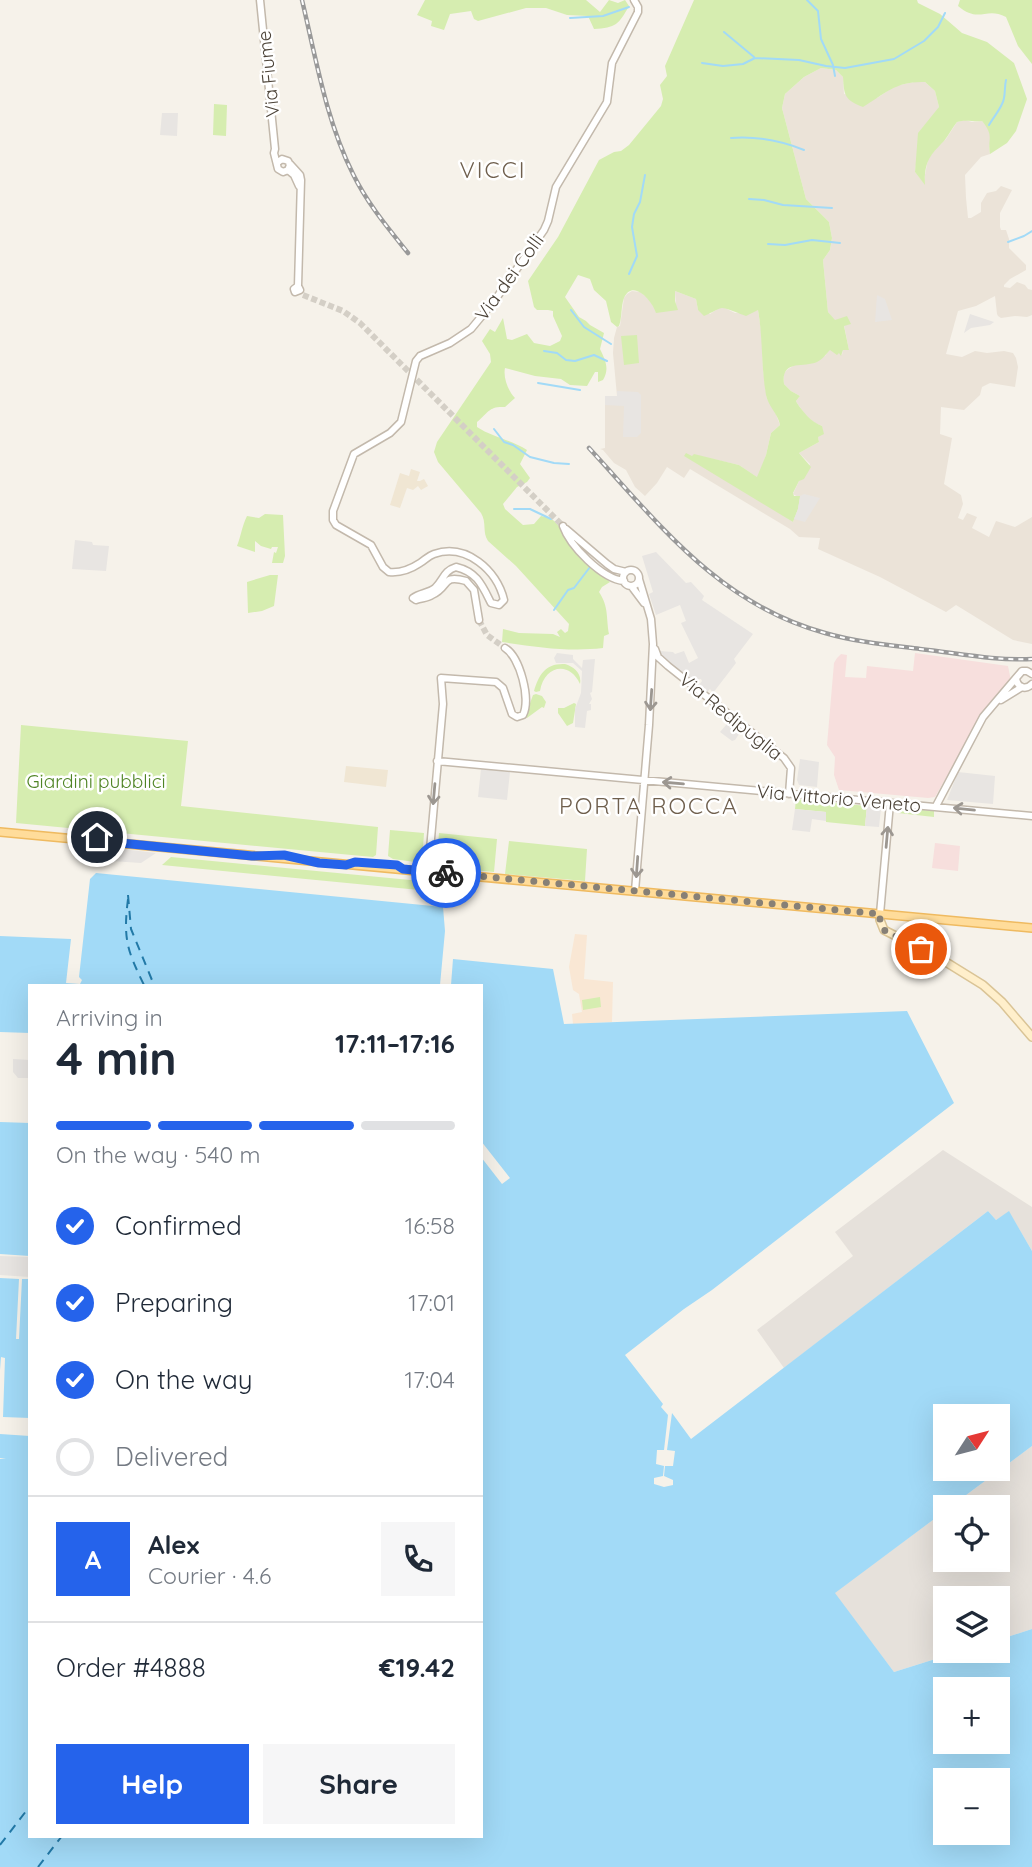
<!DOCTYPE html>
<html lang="en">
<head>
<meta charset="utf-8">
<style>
  :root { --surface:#fff; --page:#f6f6f7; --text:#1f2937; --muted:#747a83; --line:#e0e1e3; --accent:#2563eb }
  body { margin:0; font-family:Quicksand,sans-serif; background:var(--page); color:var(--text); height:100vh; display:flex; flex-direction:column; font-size:26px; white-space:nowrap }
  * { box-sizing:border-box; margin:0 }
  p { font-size:23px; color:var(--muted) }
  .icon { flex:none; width:38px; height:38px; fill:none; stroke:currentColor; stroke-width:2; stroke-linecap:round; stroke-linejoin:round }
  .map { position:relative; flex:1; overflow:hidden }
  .sheet { position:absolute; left:28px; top:984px; width:455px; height:854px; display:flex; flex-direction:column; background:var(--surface); border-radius:0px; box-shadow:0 7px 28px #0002 }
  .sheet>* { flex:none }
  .needle { width:46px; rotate:54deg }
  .tools { position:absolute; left:933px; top:1404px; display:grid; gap:14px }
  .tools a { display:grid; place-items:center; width:77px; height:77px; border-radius:0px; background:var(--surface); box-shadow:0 7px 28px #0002; font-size:35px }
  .pin { position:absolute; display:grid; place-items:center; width:60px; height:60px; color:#fff; margin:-30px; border:4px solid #fff; border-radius:50%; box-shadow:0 2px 7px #0007 }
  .courier { position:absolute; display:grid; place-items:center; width:70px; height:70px; margin:-35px; border:5px solid #2563eb; border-radius:50%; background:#fff; color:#222; box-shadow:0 2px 9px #0007 }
  .headline em { font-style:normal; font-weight:700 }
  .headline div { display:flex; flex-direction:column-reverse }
  .headline { display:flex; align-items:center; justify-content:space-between; height:119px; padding:0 28px }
  h1 { font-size:46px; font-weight:700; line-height:52px }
  .bar { display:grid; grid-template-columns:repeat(4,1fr); gap:10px 7px; align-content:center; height:84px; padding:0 28px }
  .bar i { height:9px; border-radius:5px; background:var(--line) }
  .bar .active { background:var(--accent) }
  .bar p { grid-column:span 4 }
  .line { display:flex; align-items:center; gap:18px; padding:0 28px; border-top:2px solid var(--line) }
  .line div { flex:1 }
  .round { display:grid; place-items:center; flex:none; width:74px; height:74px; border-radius:0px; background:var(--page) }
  ol { padding:0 28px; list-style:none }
  li { display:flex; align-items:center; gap:21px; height:77px }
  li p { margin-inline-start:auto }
  li .icon { padding:7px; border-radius:50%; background:var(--accent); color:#fff; stroke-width:4 }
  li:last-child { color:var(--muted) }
  li i { width:38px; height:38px; border:4px solid var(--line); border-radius:50% }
  .cta { display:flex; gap:14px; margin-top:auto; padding:14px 28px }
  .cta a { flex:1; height:80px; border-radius:0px; background:var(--accent); color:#fff; font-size:28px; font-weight:700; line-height:80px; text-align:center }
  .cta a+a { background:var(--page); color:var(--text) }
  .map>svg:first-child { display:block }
</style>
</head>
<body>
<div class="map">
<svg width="1032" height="1867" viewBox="0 0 1032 1867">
  <rect width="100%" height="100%" fill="#f6f2ea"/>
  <!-- residential -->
  <path fill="#ebe3d8" d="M821,68L836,70L843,77L844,94L877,98L895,86L914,82H925L935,91L939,107L917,157L915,172L925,184V175L928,159L937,147L946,139L957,122L965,120L972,122L982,121L989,129L991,138L989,148L990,154L981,157L965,175L966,198L968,218H971L981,212V203L987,193L996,191L1001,186L1012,190L1000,213V227L1001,230H1006L1009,239V248L1026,265V270L1010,279L1004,285V287L1010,288L1017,282L1025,285L1028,289L1032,290V315L1027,317L1015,316L1001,318L998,316L997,314L995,296L976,306L958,311L946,354L962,357L975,351L987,353L1004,351L1013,353L1016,358L1018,367L1015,387L990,383L982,387L980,395L964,410L941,407L940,434L952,438L944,484L961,495L963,504L958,518L963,520L967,513L977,517L972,528L989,537L996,521L1015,527L1032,517V644L1013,640L956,605L946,612L880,577L818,549L820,538L799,537L790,529L690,469L684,478L667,467L657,483L645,496L635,487L626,470L614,463L603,450L600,449L605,448V396H617L613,353L614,338L617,327L620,326L624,298L627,294L632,291L640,292L649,299L655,309L667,311L676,306L675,291L696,299L698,310L710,314L719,308H725L735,313L758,310L762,337L763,370L767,399L774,409L780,425L771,433L766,455L758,478L739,465L695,455L793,522L798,509L800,498L793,494L799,481L810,464L799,453L819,442L818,437L822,426L815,423L807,417L797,403L796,401L800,396L791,391L784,384V373L787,370L796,364L825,356L830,349L839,352L842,355L843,350H849L844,325L850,324L834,320L828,312L823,260L830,250L832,238L829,222L806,199L782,108L785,94L804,77Z"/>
  <!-- commercial -->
  <path fill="#f9e7d4" d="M575,934L587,935L584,979L613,982L612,1022L573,1024L572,1014L582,1012L579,994L573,990L569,967Z"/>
  <!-- industrial -->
  <path fill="#e6e1db" d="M943,1150L1032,1207V1251L1009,1212L996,1220L988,1211L784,1368L757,1330L853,1256L835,1232Z
    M1032,1446V1629L998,1640V1598H945V1650H964L894,1672L834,1593L945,1511V1559H998V1507H950Z"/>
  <!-- education -->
  <path fill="#f0e6d3" d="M411,469L420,472L417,481H420L424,479L428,486L421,490L418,486L413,490L407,488L400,508L390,505L400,473L409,476Z
    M346,766L388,770L386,787L344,782Z"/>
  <!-- medical -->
  <path fill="#f7dfdd" d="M915,653L1008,666L1011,681L982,716L935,797L928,798L839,790L834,775L835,757L827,745L834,663L837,658L841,654L847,655L845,677L866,678L867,666L913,671Z
    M935,843L960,846L958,871L932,868Z"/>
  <!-- green -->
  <path fill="#d6edb0" d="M425,0H586L600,12L609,0L618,3L625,0L629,6C619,24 616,28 594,29L588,16L567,15L546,8H526L478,21L474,19L471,11L450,14L444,30L431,26L432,21L417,15Z
    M694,0H917L918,3L940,14L962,33L987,42L1014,63L1027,99L1016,131L1007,143L990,154C987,138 995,137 982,121C973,122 966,119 957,122C952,128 949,135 944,141C929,156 924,163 925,185L915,172L918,133L939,107L935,91L925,82C896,81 886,93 863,107C845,100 844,96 843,77L836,70L821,68L804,77L785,94L782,108L806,199L829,222L832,238L830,250L823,260L828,312L835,320L847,316L851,324L844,326L849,350H843L841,356L839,353L837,355L830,350C826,354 823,359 817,362C803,368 781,359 784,384L791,391L800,396L796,401L797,403C804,413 810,421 822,426L824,434L818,437L819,442L799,453L811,467L804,479L799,481L793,493L794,496H800V498L798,509L793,522L684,456L686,453L692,456L694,454L739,465L757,477L766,455L771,433L780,425C778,414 768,406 766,395C761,367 763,338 758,310L746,316C740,314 727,308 722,308C716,309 710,314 704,316L698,310L696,299L675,291V301L678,310L656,313C653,302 633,278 624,298C621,305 622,318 619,326L617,327L611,322L606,301L594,290L590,279L578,275L565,297L579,317L586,321L590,325L604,333L600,349C605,360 610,368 603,380L598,382V372H595L587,386L570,385L561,379L535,376L505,368C503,377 508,391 515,398L505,407C489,406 489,412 477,422V427C492,437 512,440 527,450L520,464L530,478L527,482L517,487L503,504L505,509L523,525L534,524L541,516C547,517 552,518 556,523C562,529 566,539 572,547C583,560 596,571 610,582L602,587L599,592C609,607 606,617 609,634L604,636L603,648C569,652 536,647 502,642L503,629L519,633L553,634L560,637L557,632L561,629L565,633L568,631L569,624L516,566L488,541C482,532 487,523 481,513L438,462L434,452L437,442L491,362L490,354L482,341L490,329L495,332L503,318L507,339L512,340L527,334L534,343L550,346L560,341L562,336L553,316V311L548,310H537L534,307L528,281L558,237L599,160L614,152L621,151L629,145L661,106L663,99L660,85L667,76L665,66Z
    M960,0H1032V64L1018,46L1006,17C986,6 979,24 958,6Z
    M214,104L227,105L226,136L213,135Z
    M637,335L639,363L624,365L621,336Z
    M265,514L283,515L285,556L283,563H272L274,552L276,553L278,547H272L271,549L261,546L255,541V552L237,546C241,536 242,526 247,516L259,518Z
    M270,575H278L274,606L262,611L248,613L247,582Z
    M565,664C574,667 582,673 580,684C569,660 544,666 540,691L536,692L534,691C539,674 546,663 565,664Z
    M536,694L542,696L546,702L544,708L542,707L527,718L525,717L533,695Z
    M574,703L576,704L573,723L567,726L558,713V708H564Z
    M21,725L188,741L181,806L378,827L376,855L373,857L362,856L16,823Z
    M796,799L867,806L865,826L826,822V812L795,809Z
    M899,808L934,811V817L898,813Z
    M390,830L424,833L422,863L393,859L388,856Z
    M439,833L497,839L494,872L436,867Z
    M509,841L587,849L585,881L505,874Z
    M171,857L431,882L440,892L162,865Z
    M600,997L601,1007L583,1010L582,1000Z"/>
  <!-- parking -->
  <path fill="#e8e5e2" d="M162,113H178L177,136L160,135Z
    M877,295L885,299L892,320L875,322Z
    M970,314L994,322L990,325L971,328L964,333Z
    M617,391L638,392L641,395V433L637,437H623L624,406L605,405V396H617Z
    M804,494L820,498L805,522L794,519L798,509L800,496Z
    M75,540L92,542L93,545L109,546L106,571L72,569Z
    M656,552L686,583L691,582L704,596L702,600L753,634L734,659L736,663L713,693L710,689L707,692L699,685L702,681L701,679H699L695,685L659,655V651L673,652L675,654L684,651L689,663L698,658L681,623L686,621L680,605L656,615L649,594L653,592L642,556Z
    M557,653L573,655V659L582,668L583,660L595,659L592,692L590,693L592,699L589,704H591V710L587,711L585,728L575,727V709L581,693L582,671L573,663H556L554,658Z
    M731,723L741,731L735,740L732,741L720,732L726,725Z
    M800,759L819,762L817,787L799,785L797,780Z
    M481,769L510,772L507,800L478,797Z
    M958,772L995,776L993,804L947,800Z
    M867,806L881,808L879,827L865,826Z
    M795,809L826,812V821L812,819L810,832L792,830Z
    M97,846L156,853L141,863L96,860Z
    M13,1059L30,1060V1078H18L13,1072Z
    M0,1256L30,1257V1277L0,1275Z"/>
  <!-- water -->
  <path fill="#a2daf7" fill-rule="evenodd" d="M96,873L443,907L445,931L440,985H30V1033L0,1032V936L71,939L66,983L80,984L82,980L79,977L90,879Z
    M453,959L553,969L564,1024L907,1011L954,1103L712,1290L684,1309L625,1355L663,1404L661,1407L668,1415L664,1450H657L656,1464L664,1466L663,1476L654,1478V1484L664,1487L673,1485V1480L664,1476L665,1466H673L675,1451L667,1450L672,1413L691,1439L988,1211L996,1220L1009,1211L1032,1251V1446L950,1507H945V1511L835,1593L894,1672L964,1650H998V1640L1032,1629V1867H0V1459H6L0,1458V1434L30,1436V1836H481V1157L502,1184L510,1178L481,1141V985H451ZM945,1416H998V1468H945ZM945,1689H998V1741H945ZM945,1780H998V1832H945Z
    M0,1122L30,1123V1256L0,1254Z
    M0,1278L19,1279L16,1339H19L22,1279H30V1418L3,1417L5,1358L1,1357L0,1370Z"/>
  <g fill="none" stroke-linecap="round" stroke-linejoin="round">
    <!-- stream -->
    <path stroke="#a2daf7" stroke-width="2" d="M807,0L818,11L821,39L833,65L835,76
      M570,18L603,16L629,7
      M724,32L754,57
      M702,63L723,66L743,64L755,58L799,60L826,66L845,68L894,59L924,41L938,27L945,13
      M989,125C993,118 999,111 1002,104C1006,97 1004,88 1006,80
      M731,138C757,136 779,140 804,150
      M749,199L764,200L783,205L832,208
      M1008,242L1024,236L1032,231
      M768,244L785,245L812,240L840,243
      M629,274L637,256L632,227L634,214L640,202L645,175
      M571,310L584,327L611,344
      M544,351L557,353L566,360L575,361L594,355L607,361
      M538,383L580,390
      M494,429L504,442L513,445L530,457L554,463L569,464
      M514,509H530L551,519
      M554,610L568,590L574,588L590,567"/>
    <!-- ferry -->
    <path stroke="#2279a7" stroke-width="2" stroke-dasharray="9 7" stroke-linecap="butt" d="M128,895L131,929L154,985
      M128,899C123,939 127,950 144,985
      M0,1845L30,1806
      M38,1867L62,1836"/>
    <!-- tertiary-tunnel -->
    <path stroke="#d4cfc6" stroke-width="6" stroke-dasharray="6 3" stroke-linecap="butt" d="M303,295L343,311L360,323L563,526
      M479,620L487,635L505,648"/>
    <!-- tertiary casing -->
    <g stroke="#c3b9ac" stroke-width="9">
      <path id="tertiary" d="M260,0L275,149L274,153L278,169L283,172L288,170
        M277,163L282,159L288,161L290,165L288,170L294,175L299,186
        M290,164L300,175L301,180L298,286
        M298,286L300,290L295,292L294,289Z
        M563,526C570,546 602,579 624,581
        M566,529L607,564L614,569L626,572
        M623 578a8 8 0 1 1 16 0a8 8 0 1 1-16 0Z
        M632,587L644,603
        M479,620L474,590L466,581C441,574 450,587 432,595C428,598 421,598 416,600L413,598C419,593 429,593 435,588C444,580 443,571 456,567C477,572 482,585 491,603L499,605L504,600C497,570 466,543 434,554C428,556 425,560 420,563C411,569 399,573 389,572L383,567L371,545L336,525L333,520V511L354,454L390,433L401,422L416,361L420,356L450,343L471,329L495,300L544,230L548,221L556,187L607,102L612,63L638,12V7L634,0
        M655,649L658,657L668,666L784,758L791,768L789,794
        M1032,674L1027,671H1022L1016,678C1017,687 1025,691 1032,684
        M1001,700L1022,687
        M437,761L1032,816
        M936,806L983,717L1016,678
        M428,872L443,704L441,678L496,682L503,688L512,714L517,717L523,715C531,699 520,657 505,648
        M635,891L649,725L653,644L651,619L639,579
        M880,914L890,803
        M921,949L924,923"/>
    </g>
    <!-- secondary casing -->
    <g stroke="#dac496" stroke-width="10">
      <path id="secondary" d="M880,914V920L884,930L941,959L983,985L1002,1002L1032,1037"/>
    </g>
    <!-- primary casing -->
    <g stroke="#efba60" stroke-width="10">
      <path id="primary" d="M0,832C344,865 688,896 1032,928"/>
    </g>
    <!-- tertiary -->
    <use href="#tertiary" stroke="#fff" stroke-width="6"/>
    <!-- secondary -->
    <use href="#secondary" stroke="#ffefcb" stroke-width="7"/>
    <!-- primary -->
    <use href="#primary" stroke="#ffdc9a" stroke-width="7"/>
    <!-- rail casing -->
    <g stroke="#999" stroke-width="4.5">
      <path id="rail" d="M302,0C316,59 326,120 353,174C367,203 388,228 408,253
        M589,448C660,525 719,604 825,633C856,642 888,645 920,649C957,653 995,661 1032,659"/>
    </g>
    <!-- rail -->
    <use href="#rail" stroke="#fff" stroke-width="2" stroke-dasharray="5" stroke-linecap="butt"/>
  </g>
  <!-- one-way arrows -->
  <defs><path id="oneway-shaft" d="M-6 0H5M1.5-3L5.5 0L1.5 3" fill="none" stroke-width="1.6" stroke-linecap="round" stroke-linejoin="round" transform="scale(1.75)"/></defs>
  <g stroke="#9c9791">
    <use href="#oneway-shaft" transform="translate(651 700) rotate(94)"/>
    <use href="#oneway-shaft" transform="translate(673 783) rotate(-175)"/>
    <use href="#oneway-shaft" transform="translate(434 794) rotate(95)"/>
    <use href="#oneway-shaft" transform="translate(964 809) rotate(-174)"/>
    <use href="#oneway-shaft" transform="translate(887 837) rotate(-85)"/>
    <use href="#oneway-shaft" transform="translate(637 867) rotate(94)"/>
  </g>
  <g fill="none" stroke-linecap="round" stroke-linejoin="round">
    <!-- done -->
    <path stroke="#878076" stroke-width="7" stroke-dasharray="0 12.6" d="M446,873L880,914V920L884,930L921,949"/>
    <!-- route -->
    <path stroke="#2563eb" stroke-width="9" d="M97,837L117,839L121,843L252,856L284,855L319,863L346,865L355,862L397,865L403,869L446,873"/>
  </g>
  <g text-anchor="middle" stroke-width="5" stroke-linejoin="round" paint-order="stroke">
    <!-- street labels -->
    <g font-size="19" fill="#4b4237" stroke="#fff">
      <text transform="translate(268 74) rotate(-96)" y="7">Via Fiume</text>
      <text transform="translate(509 277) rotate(-54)" y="7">Via dei Colli</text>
      <text transform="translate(731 716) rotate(39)" y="7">Via Redipuglia</text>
      <text transform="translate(839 798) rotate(5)" y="7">Via Vittorio Veneto</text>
    </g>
    <!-- park labels -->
    <g font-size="19" fill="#4f8424" stroke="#fff">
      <text x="96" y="788">Giardini pubblici</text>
    </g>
    <!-- quarter labels -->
    <g font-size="23" letter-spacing="2" fill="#6f5f4d" stroke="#fff">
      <text x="493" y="178">VICCI</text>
      <text x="649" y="814">PORTA ROCCA</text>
    </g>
  </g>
</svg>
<div class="tools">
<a><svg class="needle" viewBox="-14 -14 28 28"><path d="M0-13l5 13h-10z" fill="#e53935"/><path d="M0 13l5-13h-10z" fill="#747a83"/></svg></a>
<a><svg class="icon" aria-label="locate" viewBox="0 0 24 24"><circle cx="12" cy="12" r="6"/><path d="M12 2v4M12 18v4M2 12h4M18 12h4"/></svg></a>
<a><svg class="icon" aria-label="layers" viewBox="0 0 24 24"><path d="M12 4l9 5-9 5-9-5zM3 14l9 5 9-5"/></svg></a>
<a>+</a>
<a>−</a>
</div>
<div class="pin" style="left:921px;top:949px;background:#ea580c"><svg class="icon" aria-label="bag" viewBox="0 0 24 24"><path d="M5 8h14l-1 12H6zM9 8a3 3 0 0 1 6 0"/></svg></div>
<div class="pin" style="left:97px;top:837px;background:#1f2937"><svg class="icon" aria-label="home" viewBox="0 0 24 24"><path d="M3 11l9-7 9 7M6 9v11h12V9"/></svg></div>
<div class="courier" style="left:446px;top:873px"><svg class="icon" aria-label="bike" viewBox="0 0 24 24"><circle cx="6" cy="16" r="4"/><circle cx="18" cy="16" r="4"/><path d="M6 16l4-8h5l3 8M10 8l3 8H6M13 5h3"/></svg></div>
<section class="sheet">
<div class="headline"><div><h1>4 min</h1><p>Arriving in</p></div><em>17:11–17:16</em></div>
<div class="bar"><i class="active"></i><i class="active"></i><i class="active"></i><i></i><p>On the way · 540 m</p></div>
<ol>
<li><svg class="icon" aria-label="check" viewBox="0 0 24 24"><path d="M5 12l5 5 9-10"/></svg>Confirmed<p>16:58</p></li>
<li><svg class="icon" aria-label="check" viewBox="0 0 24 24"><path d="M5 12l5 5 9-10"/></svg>Preparing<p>17:01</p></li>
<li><svg class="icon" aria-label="check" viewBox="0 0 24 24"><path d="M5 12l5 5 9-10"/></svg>On the way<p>17:04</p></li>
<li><i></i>Delivered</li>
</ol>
<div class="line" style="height:126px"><b class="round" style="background:var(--accent);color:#fff">A</b><div><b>Alex</b><p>Courier · 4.6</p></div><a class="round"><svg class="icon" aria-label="phone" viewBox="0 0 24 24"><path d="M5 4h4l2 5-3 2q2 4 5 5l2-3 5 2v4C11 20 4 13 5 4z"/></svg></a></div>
<div class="line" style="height:91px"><div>Order #4888</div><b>€19.42</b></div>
<div class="cta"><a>Help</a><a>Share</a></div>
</section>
</div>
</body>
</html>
